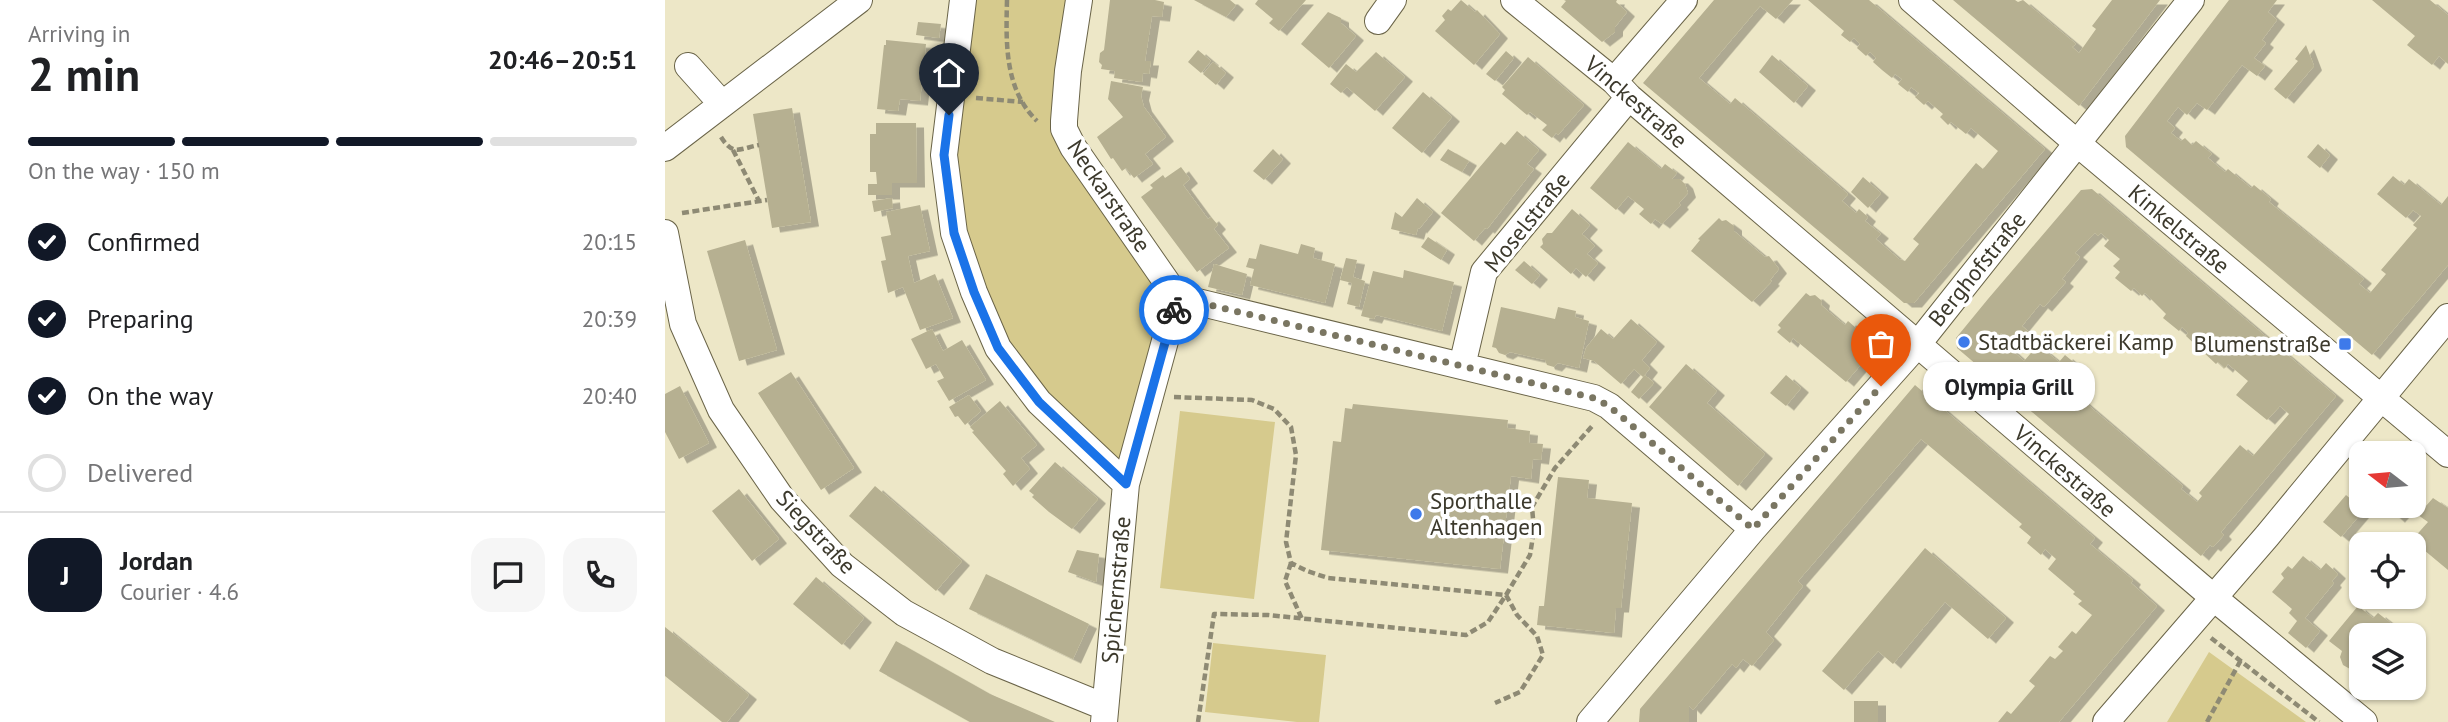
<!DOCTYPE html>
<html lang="en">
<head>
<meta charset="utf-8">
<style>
  :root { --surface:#fff; --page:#f6f6f6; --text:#202124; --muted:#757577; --line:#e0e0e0; --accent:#111827 }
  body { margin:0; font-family:"PT Sans",sans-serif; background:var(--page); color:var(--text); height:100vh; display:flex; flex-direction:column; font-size:26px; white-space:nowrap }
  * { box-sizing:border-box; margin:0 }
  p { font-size:23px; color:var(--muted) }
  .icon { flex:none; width:38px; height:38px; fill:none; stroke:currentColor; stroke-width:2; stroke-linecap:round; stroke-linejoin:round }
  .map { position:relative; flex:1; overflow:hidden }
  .sheet { display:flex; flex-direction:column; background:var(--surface); width:665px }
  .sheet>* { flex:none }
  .needle { width:46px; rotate:286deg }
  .tools { position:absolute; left:1684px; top:441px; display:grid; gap:14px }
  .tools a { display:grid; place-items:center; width:77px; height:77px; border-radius:14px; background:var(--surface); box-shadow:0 2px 5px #0004; font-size:35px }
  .pin { position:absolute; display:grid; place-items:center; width:60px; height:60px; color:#fff; margin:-72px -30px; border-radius:50% 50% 50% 0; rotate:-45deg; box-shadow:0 0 7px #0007 }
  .pin .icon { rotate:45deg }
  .courier { position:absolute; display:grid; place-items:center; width:70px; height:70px; margin:-35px; border:5px solid #1a73e8; border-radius:50%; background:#fff; color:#222; box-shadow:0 2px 9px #0007 }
  .bubble { position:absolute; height:49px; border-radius:21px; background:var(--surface); box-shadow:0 2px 5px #0004; font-size:23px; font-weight:700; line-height:49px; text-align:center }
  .head em { font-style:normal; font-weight:700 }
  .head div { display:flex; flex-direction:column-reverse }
  .head { display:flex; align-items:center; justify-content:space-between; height:119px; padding:0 28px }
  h1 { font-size:46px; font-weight:700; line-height:52px }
  .bar { display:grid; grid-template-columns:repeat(4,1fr); gap:10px 7px; align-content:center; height:84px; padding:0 28px }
  .bar i { height:9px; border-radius:5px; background:var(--line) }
  .bar .active { background:var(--accent) }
  .bar p { grid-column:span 4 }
  .line { display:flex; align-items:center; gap:18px; padding:0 28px; border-top:2px solid var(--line) }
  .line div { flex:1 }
  .round { display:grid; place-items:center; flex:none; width:74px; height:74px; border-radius:21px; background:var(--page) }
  ol { padding:0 28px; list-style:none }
  li { display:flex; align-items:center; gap:21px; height:77px }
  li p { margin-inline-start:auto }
  li .icon { padding:7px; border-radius:50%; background:var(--accent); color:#fff; stroke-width:4 }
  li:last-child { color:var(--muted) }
  li i { width:38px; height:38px; border:4px solid var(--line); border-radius:50% }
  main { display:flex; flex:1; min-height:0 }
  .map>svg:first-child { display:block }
</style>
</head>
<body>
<main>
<section class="sheet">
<div class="head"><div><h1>2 min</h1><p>Arriving in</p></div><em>20:46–20:51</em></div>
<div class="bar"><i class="active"></i><i class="active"></i><i class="active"></i><i></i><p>On the way · 150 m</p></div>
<ol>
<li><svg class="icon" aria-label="check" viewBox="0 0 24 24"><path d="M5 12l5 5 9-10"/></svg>Confirmed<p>20:15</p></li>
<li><svg class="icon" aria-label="check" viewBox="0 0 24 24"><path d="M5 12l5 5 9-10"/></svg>Preparing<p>20:39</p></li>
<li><svg class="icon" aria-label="check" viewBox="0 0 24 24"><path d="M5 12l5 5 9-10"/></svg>On the way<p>20:40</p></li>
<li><i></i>Delivered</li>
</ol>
<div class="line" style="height:126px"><b class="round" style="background:var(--accent);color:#fff">J</b><div><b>Jordan</b><p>Courier · 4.6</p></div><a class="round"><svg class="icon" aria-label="chat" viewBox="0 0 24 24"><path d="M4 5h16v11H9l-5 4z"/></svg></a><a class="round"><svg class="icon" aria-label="phone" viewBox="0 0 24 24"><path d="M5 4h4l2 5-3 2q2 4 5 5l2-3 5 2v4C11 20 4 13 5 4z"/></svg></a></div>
</section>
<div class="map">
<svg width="1783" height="722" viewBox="0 0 1783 722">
  <defs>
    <filter id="shadow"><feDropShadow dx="8" dy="4.5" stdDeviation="0" flood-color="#0004"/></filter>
  </defs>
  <rect width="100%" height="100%" fill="#ede7c7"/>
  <!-- green -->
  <path fill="#d6ca8d" d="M298,0H414L399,121L512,297L461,484L374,402L289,233Z
    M515,411L610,422L589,599L495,588Z
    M548,643L661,655L654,722H632L540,712Z
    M1544,652L1641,722H1502Z"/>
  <!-- building -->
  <path fill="#b6b091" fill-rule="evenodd" filter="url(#shadow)" d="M445,0H490L499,2L497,17L487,16L480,61H486L484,74L478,73L477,82L449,78L450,71L436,69L437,65L434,62L435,53L439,50Z
    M529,0H565L571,5L561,17Z
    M593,0H641L614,31L604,23L608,19L590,4Z
    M796,0L810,12L812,10L835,34L809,65L770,31L780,20L777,16L783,9L786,11Z
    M899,0H952L951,2L962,12L950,27V32L937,42L896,7L901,1Z
    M1049,0H1128L1111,19L1095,6L1034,78L1065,104L1070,98L1183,194L1177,201L1191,213L1194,209L1203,217L1200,221L1216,234L1211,239L1234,259L1240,261L1254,244L1248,239L1311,163L1318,169L1333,151L1306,128L1301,134L1286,122L1283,125L1275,117L1278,114L1263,101L1259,105L1250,97L1254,93L1246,87L1243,92L1233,84L1237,79L1230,74L1227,78L1217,70L1208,62L1211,58L1205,52L1201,56L1192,48L1195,44L1189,38L1185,42L1176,35L1179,31L1143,0H1204L1380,149L1249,303H1239L978,83Z
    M1288,0H1350L1353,2L1358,0L1411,44L1407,47L1414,53L1431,29L1427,26L1447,0H1495L1414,106Z
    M1564,0H1612L1603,12L1612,20L1597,40L1601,43L1589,58L1600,66L1592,76L1577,65L1542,110L1532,103L1522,115L1513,107L1502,121L1510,128L1506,133L1516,141L1520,138L1527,145L1531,141L1547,154L1543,158L1560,172L1563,169L1586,188L1589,185L1606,199L1604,202L1699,279L1694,284L1705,293L1721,274L1716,270L1752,228L1748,225L1756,216L1748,210L1741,218L1712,194L1728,176L1739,185L1744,179L1776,205L1783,196V265L1707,355L1461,147L1460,136Z
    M1707,0H1765L1783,15V64L1774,56L1767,65L1742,45L1750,36Z
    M663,12L676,18V23L691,36L664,68L636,44Z
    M253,22L276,24L274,38L251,35Z
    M221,40L261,44L255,101L235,99L233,111L212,109L219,45H221Z
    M1641,45L1649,66L1621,99L1609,89L1633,61L1630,59Z
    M533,50L546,61L536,73L523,62Z
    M841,51L849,58L830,81L821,74Z
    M711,52L740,77L710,111L682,87L676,93L665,84L681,64L691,72Z
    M1107,55L1143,86L1129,103L1094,72Z
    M863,57L919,105L893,135L891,133L887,138L877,130L882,125L865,112L862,115L837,94L840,90L837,87Z
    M548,62L561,73L551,85L538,74Z
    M446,81L478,87L476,96L479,107L501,137L480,154L488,164L469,178L461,168L457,171L448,158L446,159L432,137L458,117L443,99Z
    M758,92L787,117L757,153L727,128Z
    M127,108L146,222L107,228L88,114Z
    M211,123H251L252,183H227V195H203V184H212L211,172H205V134H211Z
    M852,131L874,150L862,164L869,169L822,229L820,228L809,241L776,213L836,142L840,145Z
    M963,142L996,169L1000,164L1012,173L1007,179H1015L1020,184L1023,193L1014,203L1016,205L997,224L990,219L986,224L974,214L979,209L963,196L951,210L925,188Z
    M1653,144L1665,155L1655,168L1642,157Z
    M608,149L618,159L599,180L588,171Z
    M783,149L804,161L797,172L775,160Z
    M516,167L525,179L518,185L543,219L546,217L553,225L549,229L564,248L532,272L476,197L488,188L485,185L498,175L500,178Z
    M1198,177L1216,193L1203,208L1186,192Z
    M1427,189L1671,396L1556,532L1559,535L1548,547L1545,545L1536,556L1292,348L1291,338L1323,299L1416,190ZM1430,233L1433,236L1436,233L1444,240L1439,246L1455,259L1448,266L1455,272L1450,278L1466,291L1469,288L1477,296L1480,293L1501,314L1498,318L1514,331L1517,327L1523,333L1521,336L1551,364L1553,362L1560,368L1563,364L1583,381L1571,395L1602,420L1615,406L1624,414L1588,456L1575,445L1534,493L1537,496L1532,502L1516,489L1518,486L1402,387L1417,369L1400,355L1394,362L1373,345L1359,361L1333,338L1336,333L1341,338L1345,336L1356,344L1365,333L1357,326L1375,304L1379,307L1401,282L1397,279L1415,257L1410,253Z
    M227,198L228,208L209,212L207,201Z
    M752,198L768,212L754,229L753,228L751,235L726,229L730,212L737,217Z
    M255,205L265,251L243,256L249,283L270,274L288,318L255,330L238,287L223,293L216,261L221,260L216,237L226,235L221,212Z
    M907,209L925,225L917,234L930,246L922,254L933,263L921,277L911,268L906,274L875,247L878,244L877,239L882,233H887Z
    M1054,218L1057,221L1061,220L1069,226V231L1100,257L1104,256L1114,269L1105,280L1107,281L1087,302L1026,251L1035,240L1033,239Z
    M763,237L782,250L776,260L756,247Z
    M80,240L112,350L74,361L42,251Z
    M595,244L633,254L636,244L650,248L648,258L670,264L660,303L585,285L589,269L581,267L584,258L591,259Z
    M681,258L692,260L688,277L700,281L694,307L682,304L687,283L675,280Z
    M859,261L875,275L867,284L850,270Z
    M549,264L582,274L577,295L543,287Z
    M739,270L789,282L777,331L711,315L709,319L696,316L708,271L738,278Z
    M1141,293L1145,296L1150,295L1157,301L1156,305L1170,317L1180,325L1183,321L1212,346L1181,382L1128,338L1125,343L1112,332L1116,328L1113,325Z
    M836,307L890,319L893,307L911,311L910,317L924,321L914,368L893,363L889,367L882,365L880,360L845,352L840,355L834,353L831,348L827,347Z
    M966,319L992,342L977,360L985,368L978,377L980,375L989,383L974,399L966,392L978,377L969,369L956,384L929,361L918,358L921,348L936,329L948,339Z
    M267,329L278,351L297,340L321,380L284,401L272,381L279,378L271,364L261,369L246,339Z
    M1021,364L1052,391L1042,403L1100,454L1073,486L984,407Z
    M126,372L189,468L156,490L93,393Z
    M1121,375L1136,388L1121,406L1105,393Z
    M1250,385L1430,538L1425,544L1468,580L1466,583L1492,606L1394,722H1333L1342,711L1346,714L1370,686L1364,681L1385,656L1390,659L1398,651L1393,647L1407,631L1411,634L1427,615L1413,604L1417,601L1408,594L1410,592L1383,569L1391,559L1380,549L1376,555L1362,543L1366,537L1354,527L1357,524L1256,439L1133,581L1138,586L1101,632L1109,640L1087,666L1078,659L1071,668L1067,664L1028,710L1024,706V722H974L975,709Z
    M15,386L44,443L14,459L0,432V394Z
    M304,395L316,411L300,425L293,416L290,417L284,407Z
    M335,401L372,445L356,458L365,469L348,486L338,474L341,471L307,432L309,431L305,427Z
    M688,404L843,420L842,428L865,431L864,443L878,444L876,460L868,459L866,479L846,476L835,569L656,550L668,441L676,442L680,408L687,409Z
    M390,462L433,499L407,529L384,512L367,497L369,495L364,491Z
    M893,477L924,480L922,498L967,503L956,608H951L949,633L872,625L874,606H879Z
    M210,486L297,561L271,591L184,516Z
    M74,489L114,539L87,561L47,511Z
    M1681,495L1699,510L1676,537L1658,522Z
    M1768,498L1783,508V570L1747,540L1763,522L1753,515Z
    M1718,506H1743L1732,518Z
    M1260,548L1341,618L1323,639L1280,602L1228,664L1213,651L1179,690L1157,671Z
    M412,550L434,554L431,582L403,572Z
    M1638,556L1655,570L1661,563L1673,574L1667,581L1669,583L1640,618L1655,631L1641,648L1623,633L1632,621L1624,613L1627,609L1607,592L1619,578L1616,574L1623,566L1627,569Z
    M321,574L424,624L408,659L304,609Z
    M151,577L199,618L177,645L128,604Z
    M1693,606L1708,618L1713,613L1727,624L1736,623L1741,628V634L1696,635V667L1685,669L1678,665L1675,657L1677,651L1664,641Z
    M0,627L84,695L62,722H57L0,676Z
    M231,641L325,694L390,722H305L214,671Z
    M1189,701H1213V722H1189Z"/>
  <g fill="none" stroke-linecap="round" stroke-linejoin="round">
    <!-- minor casing -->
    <g stroke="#6a6448" stroke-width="28">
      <path id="minor" d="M298,0L279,155L289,233L309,292L333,348L374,402L461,484
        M414,0L403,71L399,121V129L408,147L512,297L929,398L944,406L1088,529
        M849,0L949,81L964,97L1549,598L1699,722
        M1247,0L1413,144L1783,454
        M713,21L728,0
        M23,66L57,104
        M949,81L1019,0
        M0,148L194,0
        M0,233L18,324L56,410L117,499L177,565L239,613L327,661L440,707
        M797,366L819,272L964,97
        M439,722L461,484L512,297
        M925,722L1088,529L1252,345L1526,0
        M1441,722L1602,536L1783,317"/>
    </g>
    <!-- path -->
    <path stroke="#8e8a74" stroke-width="4.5" stroke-dasharray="7 3.5" stroke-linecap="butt" d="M342,0C341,42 339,89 372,121
      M311,98L358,102
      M56,137C68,156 74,149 94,145
      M68,150L94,201
      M17,213L102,200
      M509,397L587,400L609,409L626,427L631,455L621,542L626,563L642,571L663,578L841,595L852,615L872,636L878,655L855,692L830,703
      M626,563L620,581L637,619
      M1546,638L1654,722
      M533,722L549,614L603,615L801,635L823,622L841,595L865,555L869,530L867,507L890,468L928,425
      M1542,722L1577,658"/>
    <!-- minor -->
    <use href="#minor" stroke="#fff" stroke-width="26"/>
  </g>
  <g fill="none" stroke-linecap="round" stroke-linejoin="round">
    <!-- done -->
    <path stroke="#7a7662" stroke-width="7" stroke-dasharray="0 12.6" d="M509,310L512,297L929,398L944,406L1088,529L1216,386"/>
    <!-- route -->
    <path stroke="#1a73e8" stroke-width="9" d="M284,115L279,155L289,233L309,292L333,348L374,402L461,484L509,310"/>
  </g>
  <!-- markers -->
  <g fill="#3e7aea" stroke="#fff" stroke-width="2.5">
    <circle cx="1299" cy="342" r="7"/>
    <rect x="1673" y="337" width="14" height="14" rx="3.5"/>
    <circle cx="751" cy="514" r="7"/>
  </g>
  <g text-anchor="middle" stroke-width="7" stroke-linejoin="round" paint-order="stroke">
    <!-- street labels -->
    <g font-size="23" fill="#3c392c" stroke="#fff">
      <text transform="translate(971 102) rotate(41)" y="8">Vinckestraße</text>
      <text transform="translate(444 196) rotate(56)" y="8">Neckarstraße</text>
      <text transform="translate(862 222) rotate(-51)" y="8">Moselstraße</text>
      <text transform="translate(1514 229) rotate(40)" y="8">Kinkelstraße</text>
      <text transform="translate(1312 269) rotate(-51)" y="8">Berghofstraße</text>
      <text transform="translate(1400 471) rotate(41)" y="8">Vinckestraße</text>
      <text transform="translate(151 532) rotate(47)" y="8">Siegstraße</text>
      <text transform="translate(451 590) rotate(-85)" y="8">Spichernstraße</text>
    </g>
    <!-- poi labels -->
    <g font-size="23" fill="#3c392c" stroke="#fff" text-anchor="start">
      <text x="1313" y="350">Stadtbäckerei Kamp</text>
      <text x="1666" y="352" text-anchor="end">Blumenstraße</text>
      <text x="765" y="509">Sporthalle<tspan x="765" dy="26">Altenhagen</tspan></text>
    </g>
  </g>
</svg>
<div class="tools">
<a><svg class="needle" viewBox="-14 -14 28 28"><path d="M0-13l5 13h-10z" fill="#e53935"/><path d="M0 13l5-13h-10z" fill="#757577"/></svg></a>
<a><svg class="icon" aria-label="locate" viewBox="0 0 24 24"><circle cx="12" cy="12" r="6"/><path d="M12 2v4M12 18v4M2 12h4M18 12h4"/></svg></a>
<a><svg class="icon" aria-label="layers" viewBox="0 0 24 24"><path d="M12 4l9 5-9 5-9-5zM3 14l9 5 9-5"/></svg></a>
</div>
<div class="pin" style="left:1216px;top:386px;background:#ea580c"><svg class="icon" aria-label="bag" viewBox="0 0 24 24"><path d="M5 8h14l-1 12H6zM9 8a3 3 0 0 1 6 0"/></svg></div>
<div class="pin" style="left:284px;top:115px;background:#1f2937"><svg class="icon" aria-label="home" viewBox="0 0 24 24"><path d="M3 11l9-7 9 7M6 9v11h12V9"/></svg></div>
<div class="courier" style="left:509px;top:310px"><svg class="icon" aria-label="bike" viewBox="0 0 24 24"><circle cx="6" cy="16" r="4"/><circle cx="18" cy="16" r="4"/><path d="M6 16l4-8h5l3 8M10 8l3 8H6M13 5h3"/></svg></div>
<div class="bubble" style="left:1258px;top:362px;width:172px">Olympia Grill</div>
</div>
</main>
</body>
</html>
